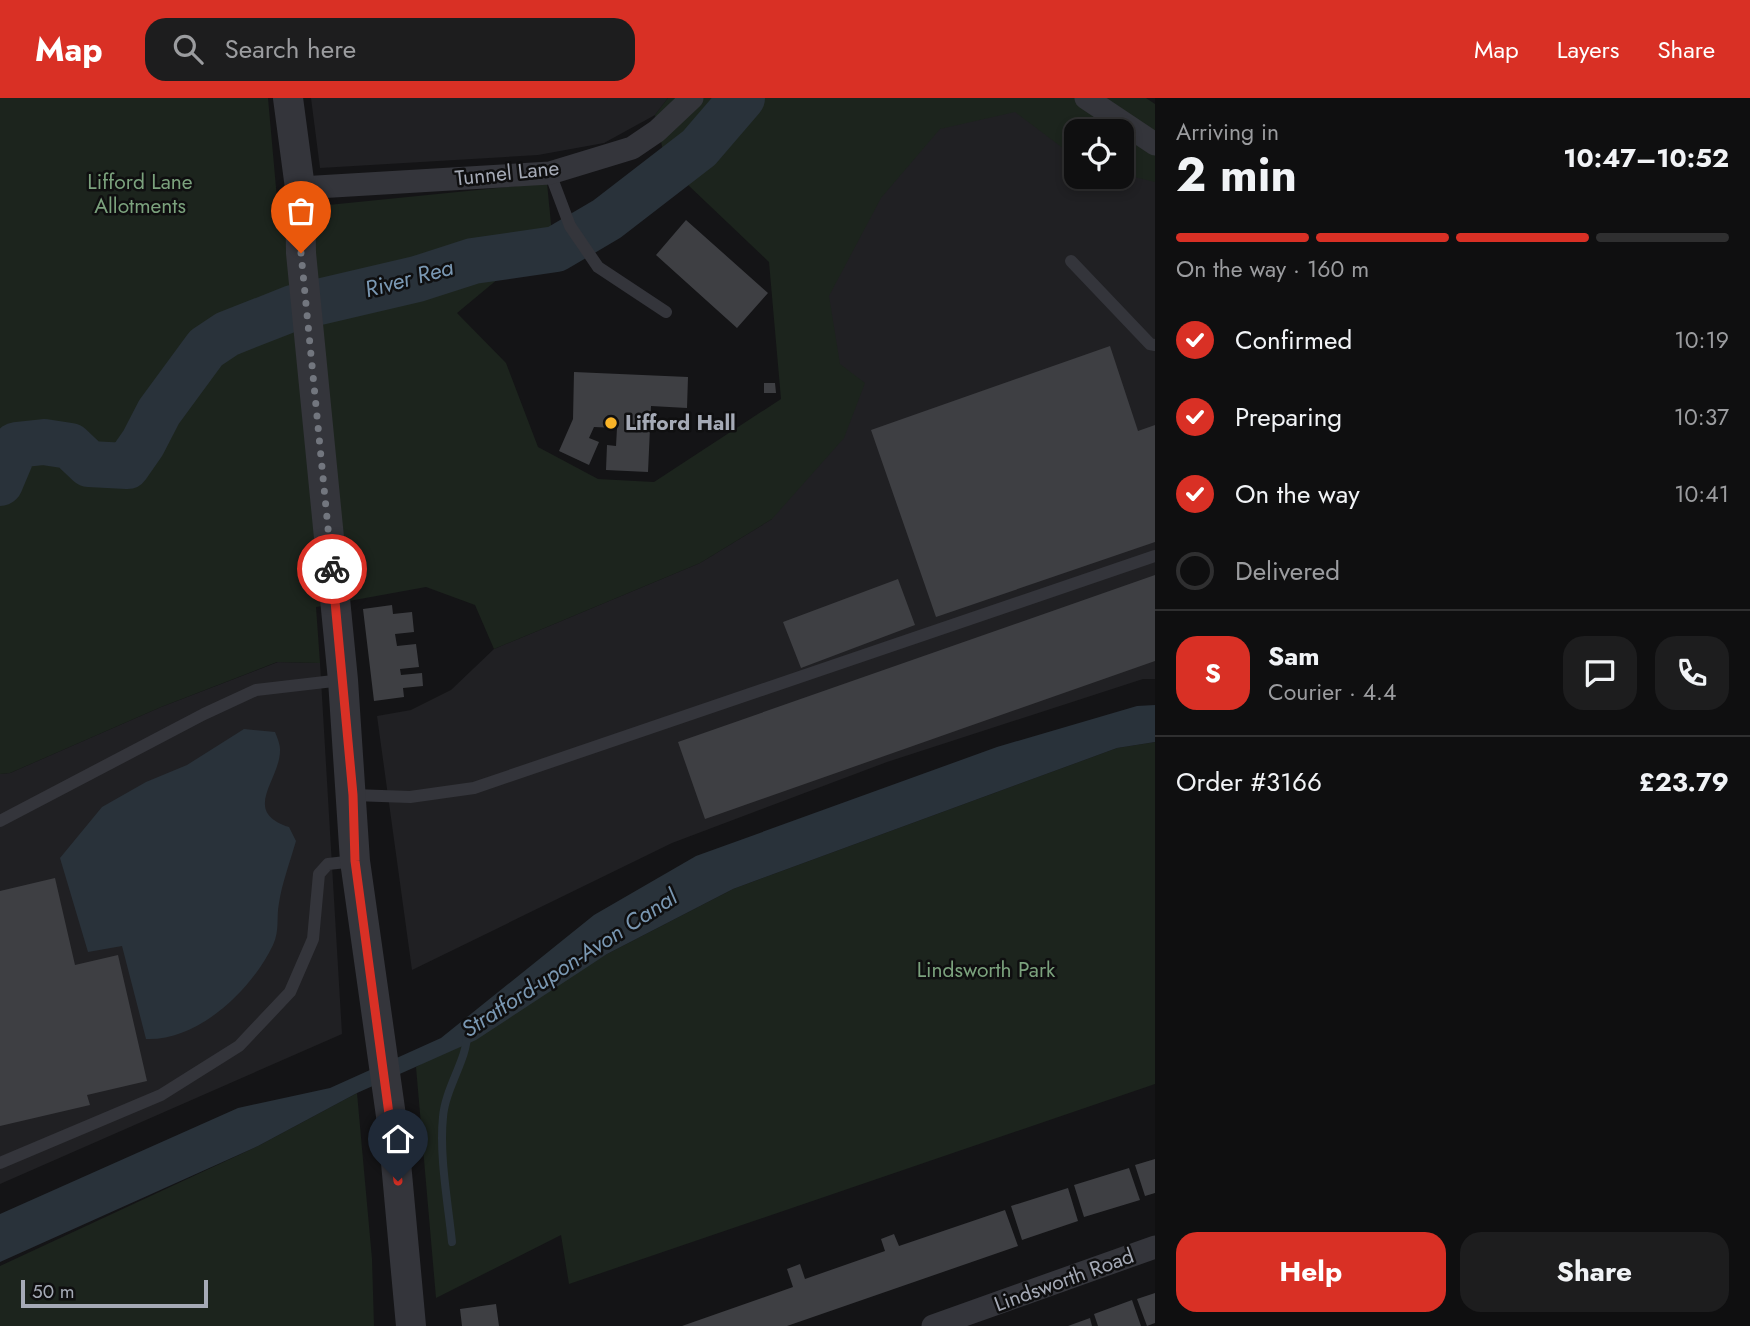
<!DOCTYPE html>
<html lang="en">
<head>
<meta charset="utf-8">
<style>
  :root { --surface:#0f0f10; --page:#1d1d1e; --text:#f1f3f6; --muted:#9b9c9f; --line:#2f2f30; --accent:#d93025 }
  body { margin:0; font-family:Jost,sans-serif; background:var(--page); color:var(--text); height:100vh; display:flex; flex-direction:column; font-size:26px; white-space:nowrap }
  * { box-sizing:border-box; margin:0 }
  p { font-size:23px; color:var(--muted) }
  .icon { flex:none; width:38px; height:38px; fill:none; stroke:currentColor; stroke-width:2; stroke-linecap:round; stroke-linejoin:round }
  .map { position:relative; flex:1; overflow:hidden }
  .drawer { display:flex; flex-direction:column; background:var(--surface); width:595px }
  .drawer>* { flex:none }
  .controls { position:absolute; left:1064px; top:21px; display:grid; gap:14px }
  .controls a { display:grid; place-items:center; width:70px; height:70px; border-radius:14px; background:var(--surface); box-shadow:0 4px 10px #0003,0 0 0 2px var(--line); font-size:35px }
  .scale { position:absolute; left:21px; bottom:18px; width:187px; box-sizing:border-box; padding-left:7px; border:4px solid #a5aab6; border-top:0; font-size:19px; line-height:24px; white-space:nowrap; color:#a5aab6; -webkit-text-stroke:5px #0f0f10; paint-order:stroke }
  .pin { position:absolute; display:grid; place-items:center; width:60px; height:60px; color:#fff; margin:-72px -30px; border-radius:50% 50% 50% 0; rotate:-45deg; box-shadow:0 0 7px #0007 }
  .pin .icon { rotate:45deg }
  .courier { position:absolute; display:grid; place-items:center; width:70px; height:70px; margin:-35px; border:5px solid #d93025; border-radius:50%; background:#fff; color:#222; box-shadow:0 2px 9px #0007 }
  .summary em { font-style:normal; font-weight:700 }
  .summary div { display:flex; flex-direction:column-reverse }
  .summary { display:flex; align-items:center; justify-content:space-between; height:119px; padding:0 21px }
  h1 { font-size:46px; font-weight:700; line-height:52px }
  .bar { display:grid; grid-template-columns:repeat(4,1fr); gap:10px 7px; align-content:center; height:84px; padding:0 21px }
  .bar i { height:9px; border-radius:5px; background:var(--line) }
  .bar .on { background:var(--accent) }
  .bar p { grid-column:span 4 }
  .line { display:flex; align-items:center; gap:18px; padding:0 21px; border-top:2px solid var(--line) }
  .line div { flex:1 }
  .round { display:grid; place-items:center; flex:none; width:74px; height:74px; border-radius:21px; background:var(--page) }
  ol { padding:0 21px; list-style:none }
  li { display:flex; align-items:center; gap:21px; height:77px }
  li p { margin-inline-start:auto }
  li .icon { padding:7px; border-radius:50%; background:var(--accent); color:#fff; stroke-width:4 }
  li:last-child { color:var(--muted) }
  li i { width:38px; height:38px; border:4px solid var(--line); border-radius:50% }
  .action { display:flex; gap:14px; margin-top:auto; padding:14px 21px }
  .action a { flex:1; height:80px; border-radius:21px; background:var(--accent); color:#fff; font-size:28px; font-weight:700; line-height:80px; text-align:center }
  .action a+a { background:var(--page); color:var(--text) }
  header { display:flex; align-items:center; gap:42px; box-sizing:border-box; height:98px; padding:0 35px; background:var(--accent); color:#fff }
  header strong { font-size:33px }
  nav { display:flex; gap:38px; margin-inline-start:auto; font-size:24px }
  .search { width:490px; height:63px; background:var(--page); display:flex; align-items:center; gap:18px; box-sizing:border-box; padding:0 24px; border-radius:21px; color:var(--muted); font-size:26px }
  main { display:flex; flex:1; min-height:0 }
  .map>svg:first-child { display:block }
</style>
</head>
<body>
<header>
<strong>Map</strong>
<div class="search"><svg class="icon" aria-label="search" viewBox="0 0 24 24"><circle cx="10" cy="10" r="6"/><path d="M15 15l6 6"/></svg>Search here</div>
<nav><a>Map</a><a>Layers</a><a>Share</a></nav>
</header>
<main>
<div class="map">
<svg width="1155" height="1228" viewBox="0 0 1155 1228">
  <rect width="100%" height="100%" fill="#141416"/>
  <!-- built -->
  <path fill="#202023" d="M311,0H668L655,17L604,45L538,57L320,70Z
    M812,0H1027L1076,33V79H1122V59L1155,80V581H1143L887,664L672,745L412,872L377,618L411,612L451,592L494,551L700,465L772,421Z
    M278,564L320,565L342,936L0,1086V676L10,675L161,609Z"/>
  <!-- green -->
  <path fill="#1c241d" d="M0,0H268L278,112L547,85L552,136L457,215L506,265L538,349L598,381L654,384L781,301L769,164L666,66L655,17L668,0H1146L1155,6V84L1122,76V33H1076V60L1015,14L940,31L881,100L829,198L840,266L865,285L844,340L772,421L700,465L494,551L475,507L426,489L316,509L320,565L277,564L161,609L10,675L0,676Z
    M1155,644V986L569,1186L561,1137L436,1200L416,969L607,856L733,791L1117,650Z
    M357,995L372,1161L374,1228H0V1168L258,1048Z"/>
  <!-- water -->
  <path fill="#29323a" d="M1155,607V644L1117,650L733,791L607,856L476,942L357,995L258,1048L0,1164V1116L238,1010L330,990L441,940L594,817L696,758L997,649L1137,608Z
    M244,631L275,634C277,639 280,646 280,651C281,682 240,713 289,729L296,743C290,764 282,785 279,805C276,820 280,832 273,847C251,893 198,943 146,941L122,848L88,854L60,760L102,709L146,684L187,667Z"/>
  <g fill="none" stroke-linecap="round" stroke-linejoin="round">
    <!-- stream -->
    <path stroke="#29323a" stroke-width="8" d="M452,1144C448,1105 439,1057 443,1019C445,991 467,961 467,937"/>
    <!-- river -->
    <path stroke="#29323a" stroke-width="46" d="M0,385L16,347L44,344L70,348L89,366L127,368L143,345L159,314L206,250L227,236L293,210L417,181L473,163L556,151L607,121L699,50L742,0"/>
  </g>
  <!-- building -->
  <path fill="#3e3f43" d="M686,122L768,195L737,230L656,157Z
    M1110,248L1138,333L1155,327V444L936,519L871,332Z
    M574,274L688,279L687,310L651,308L648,374L606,372L607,347L616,348L617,330L594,329L589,340L599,344L589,367L559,353L573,321Z
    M764,285H775L776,295H764Z
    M1155,477V563L705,721L678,644Z
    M898,481L915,527L801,570L783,524Z
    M392,507L393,516L412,514L414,534L395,536L397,548L416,546L419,569L400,571L401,577L422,575L423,588L403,590L404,599L374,603L363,511Z
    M55,780L75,867L118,857L147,983L87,997L90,1007L0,1028V793Z
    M1155,1061V1095L1145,1098L1135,1067Z
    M1129,1070L1140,1102L1084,1119L1074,1087Z
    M1068,1090L1078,1123L1022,1142L1011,1108Z
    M1005,1112L1018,1148L787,1228H682L793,1189L787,1171L800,1166L805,1181L885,1153L881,1141L894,1136L899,1148Z
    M1155,1195V1225L1147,1228L1137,1201Z
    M1132,1202L1141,1228H1098L1094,1216Z
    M496,1206L499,1228H462L460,1211Z
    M1090,1220L1092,1228H1068Z"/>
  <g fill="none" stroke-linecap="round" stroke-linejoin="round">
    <!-- service -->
    <path stroke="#34353b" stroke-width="12" d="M550,75L570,128L598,169L666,214
      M1071,163L1150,246L1155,247
      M353,697L410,699L474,690L1155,458
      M0,723L204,616L256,592L342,582
      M0,1065L161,997L239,948L290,894L313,841L319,776L328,766L355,763"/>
    <!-- minor -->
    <path stroke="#34353b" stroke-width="23" d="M1086,0L1155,46
      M300,90L550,75L632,50L657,33L692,0
      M933,1228L1155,1149"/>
    <!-- tertiary -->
    <path stroke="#34353b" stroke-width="30" d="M288,0L300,90L301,155L343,582L355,763L393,1032L411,1228"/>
  </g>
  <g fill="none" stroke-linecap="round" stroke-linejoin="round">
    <!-- done -->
    <path stroke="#72767e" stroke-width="7" stroke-dasharray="0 12.6" d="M301,155L332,471"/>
    <!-- route -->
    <path stroke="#d93025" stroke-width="9" d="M332,471L353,697L355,763L398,1083"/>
  </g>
  <!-- markers -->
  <circle fill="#f9b428" stroke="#0f0f10" stroke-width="2.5" cx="611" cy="325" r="7"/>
  <g text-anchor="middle" stroke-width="5" stroke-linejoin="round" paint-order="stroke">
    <!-- street labels -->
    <g font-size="21" fill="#a5aab6" stroke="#0f0f10">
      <text transform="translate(507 75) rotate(-6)" y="7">Tunnel Lane</text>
      <text transform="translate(1064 1182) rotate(-20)" y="7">Lindsworth Road</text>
    </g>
    <!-- park labels -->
    <g font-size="21" fill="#7ba27d" stroke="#0f0f10">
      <text x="140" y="91">Lifford Lane<tspan x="140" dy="24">Allotments</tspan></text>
      <text x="986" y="879">Lindsworth Park</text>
    </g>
    <!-- poi labels -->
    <g font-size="21" font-weight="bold" fill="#a5aab6" stroke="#0f0f10" text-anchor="start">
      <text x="625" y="332">Lifford Hall</text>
    </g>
    <!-- water labels -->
    <g font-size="23" font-style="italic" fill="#7a98b3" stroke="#0f0f10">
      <text transform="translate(409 180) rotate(-15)" y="8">River Rea</text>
      <text transform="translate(569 865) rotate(-33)" y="8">Stratford-upon-Avon Canal</text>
    </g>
  </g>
</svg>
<div class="controls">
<a><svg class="icon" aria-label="locate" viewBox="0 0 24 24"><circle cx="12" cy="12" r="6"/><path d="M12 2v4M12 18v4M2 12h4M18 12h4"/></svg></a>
</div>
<div class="scale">50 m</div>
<div class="pin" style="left:301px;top:155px;background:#ea580c"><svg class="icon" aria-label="bag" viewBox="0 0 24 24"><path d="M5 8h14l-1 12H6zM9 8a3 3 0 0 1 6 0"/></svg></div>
<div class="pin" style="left:398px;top:1083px;background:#1f2937"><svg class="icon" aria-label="home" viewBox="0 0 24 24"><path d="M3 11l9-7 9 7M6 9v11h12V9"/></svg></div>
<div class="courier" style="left:332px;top:471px"><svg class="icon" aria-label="bike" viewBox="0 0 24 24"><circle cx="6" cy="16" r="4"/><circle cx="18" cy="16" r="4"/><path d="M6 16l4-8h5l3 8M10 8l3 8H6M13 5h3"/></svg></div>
</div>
<section class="drawer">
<div class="summary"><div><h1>2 min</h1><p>Arriving in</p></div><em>10:47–10:52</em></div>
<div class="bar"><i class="on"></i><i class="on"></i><i class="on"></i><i></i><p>On the way · 160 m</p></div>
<ol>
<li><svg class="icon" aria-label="check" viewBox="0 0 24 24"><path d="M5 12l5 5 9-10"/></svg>Confirmed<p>10:19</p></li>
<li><svg class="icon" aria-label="check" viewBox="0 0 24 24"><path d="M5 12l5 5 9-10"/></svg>Preparing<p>10:37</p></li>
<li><svg class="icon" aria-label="check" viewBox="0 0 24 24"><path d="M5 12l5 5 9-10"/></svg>On the way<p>10:41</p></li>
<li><i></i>Delivered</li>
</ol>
<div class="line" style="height:126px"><b class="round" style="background:var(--accent);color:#fff">S</b><div><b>Sam</b><p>Courier · 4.4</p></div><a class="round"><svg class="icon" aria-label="chat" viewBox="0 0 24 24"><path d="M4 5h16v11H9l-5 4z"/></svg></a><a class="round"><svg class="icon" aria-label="phone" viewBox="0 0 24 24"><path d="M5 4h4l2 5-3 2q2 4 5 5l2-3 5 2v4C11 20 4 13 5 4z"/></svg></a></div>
<div class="line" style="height:91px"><div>Order #3166</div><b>£23.79</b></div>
<div class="action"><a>Help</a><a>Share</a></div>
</section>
</main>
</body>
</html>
